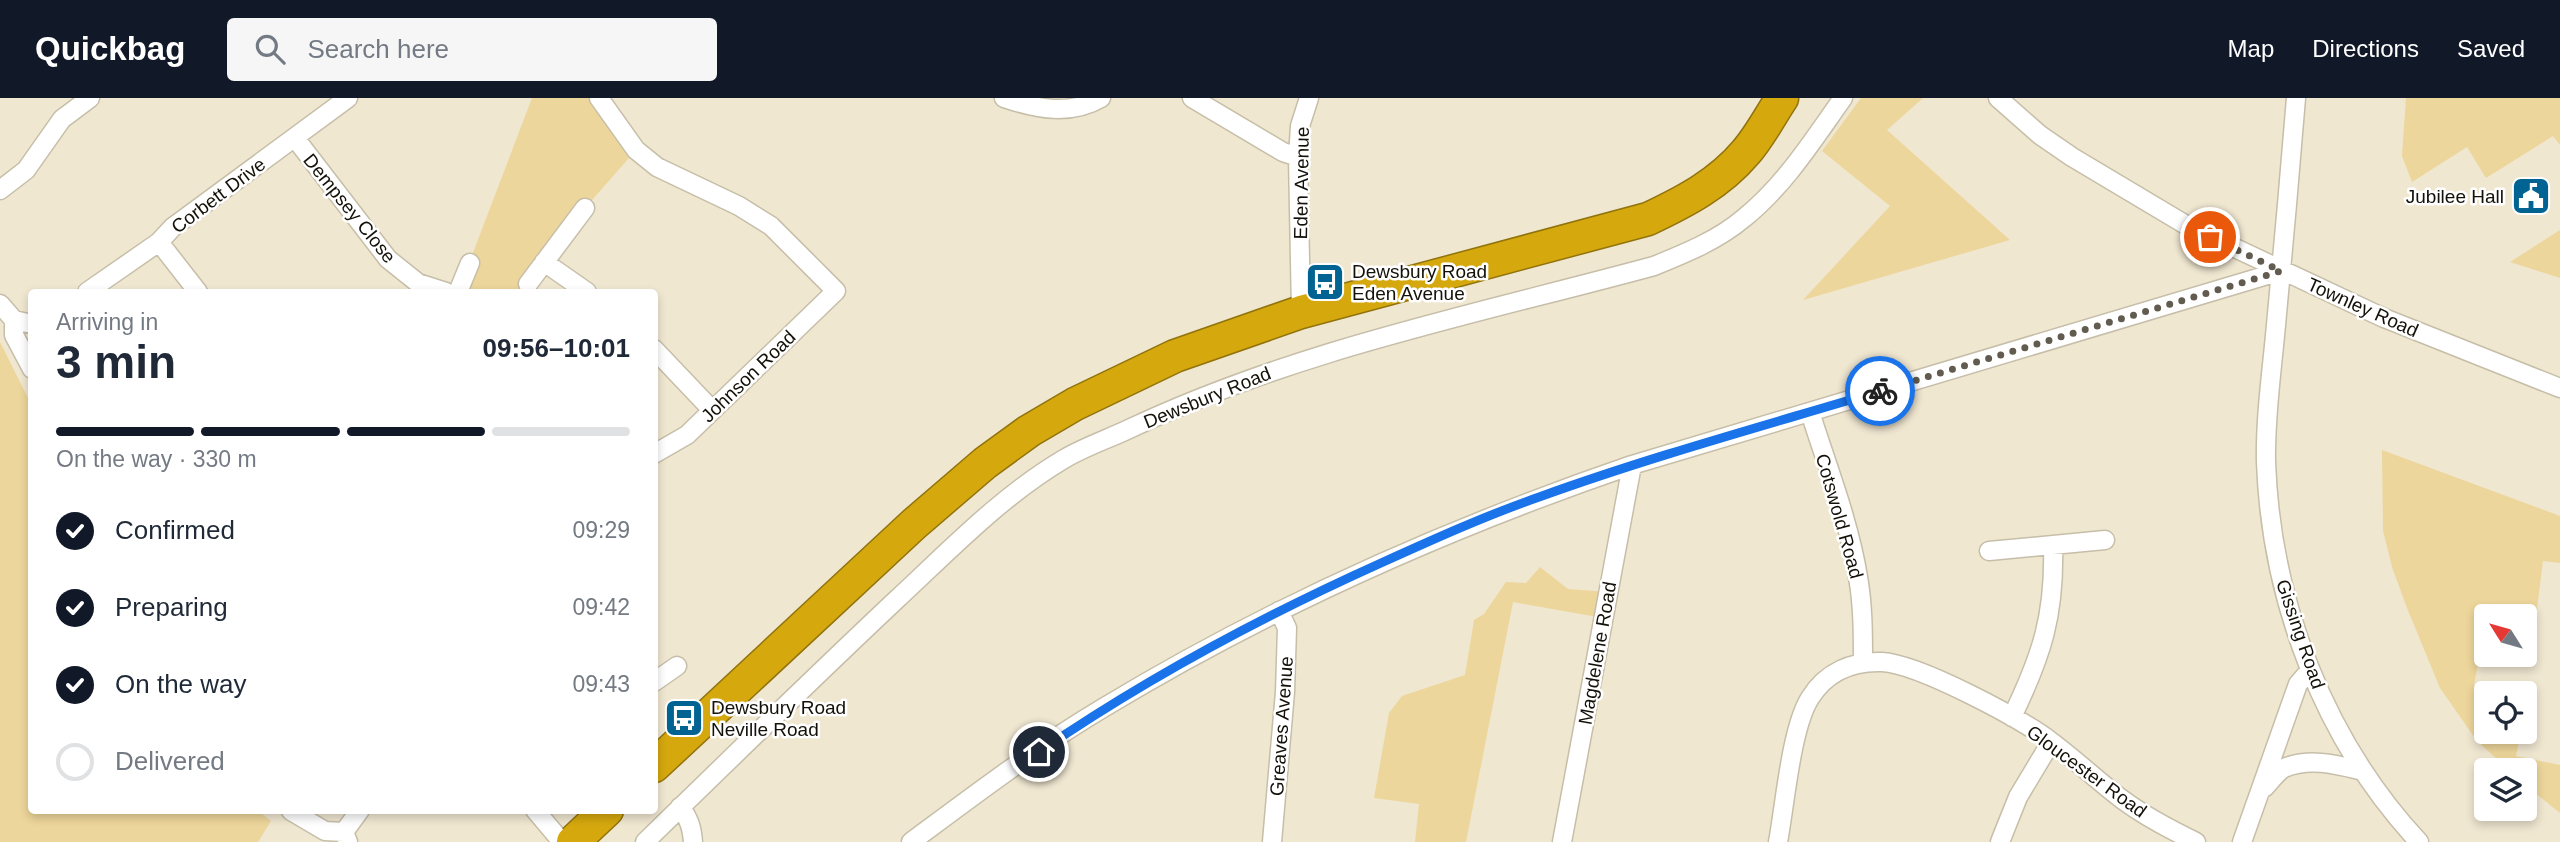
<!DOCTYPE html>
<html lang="en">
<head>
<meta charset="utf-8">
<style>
  :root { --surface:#fff; --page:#f6f6f7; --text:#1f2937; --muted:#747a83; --line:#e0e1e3; --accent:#111827 }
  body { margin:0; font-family:Helvetica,sans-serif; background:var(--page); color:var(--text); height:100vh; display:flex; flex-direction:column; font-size:26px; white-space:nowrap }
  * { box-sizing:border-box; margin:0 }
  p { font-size:23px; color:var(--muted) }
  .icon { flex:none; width:38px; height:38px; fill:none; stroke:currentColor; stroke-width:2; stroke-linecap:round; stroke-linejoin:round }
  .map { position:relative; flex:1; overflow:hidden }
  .details { position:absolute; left:28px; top:191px; width:630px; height:525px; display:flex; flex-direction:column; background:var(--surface); border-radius:7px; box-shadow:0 4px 10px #0003 }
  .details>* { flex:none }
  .needle { width:46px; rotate:307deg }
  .buttons { position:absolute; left:2474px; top:506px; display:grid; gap:14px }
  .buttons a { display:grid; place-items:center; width:63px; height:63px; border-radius:7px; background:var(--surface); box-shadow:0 4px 10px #0003; font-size:35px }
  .pin { position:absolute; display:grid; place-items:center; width:60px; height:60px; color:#fff; margin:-30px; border:4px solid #fff; border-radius:50%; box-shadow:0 2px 7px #0007 }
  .courier { position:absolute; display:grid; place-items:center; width:70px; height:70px; margin:-35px; border:5px solid #1a73e8; border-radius:50%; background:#fff; color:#222; box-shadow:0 2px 9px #0007 }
  .summary em { font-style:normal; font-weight:700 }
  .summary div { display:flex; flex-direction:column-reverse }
  .summary { display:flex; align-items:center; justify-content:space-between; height:119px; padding:0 28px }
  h1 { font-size:46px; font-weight:700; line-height:52px }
  .bar { display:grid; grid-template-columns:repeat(4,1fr); gap:10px 7px; align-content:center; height:84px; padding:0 28px }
  .bar i { height:9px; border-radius:5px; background:var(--line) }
  .bar .current { background:var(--accent) }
  .bar p { grid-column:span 4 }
  ol { padding:0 28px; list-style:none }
  li { display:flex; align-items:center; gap:21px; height:77px }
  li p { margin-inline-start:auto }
  li .icon { padding:7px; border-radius:50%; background:var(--accent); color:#fff; stroke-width:4 }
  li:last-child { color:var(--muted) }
  li i { width:38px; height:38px; border:4px solid var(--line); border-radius:50% }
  header { display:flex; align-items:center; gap:42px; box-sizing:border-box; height:98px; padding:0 35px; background:var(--accent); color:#fff }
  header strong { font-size:33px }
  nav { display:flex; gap:38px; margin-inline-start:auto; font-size:24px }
  .search { width:490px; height:63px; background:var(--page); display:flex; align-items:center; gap:18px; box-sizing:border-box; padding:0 24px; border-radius:7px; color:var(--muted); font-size:26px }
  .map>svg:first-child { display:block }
</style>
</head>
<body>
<header>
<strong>Quickbag</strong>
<div class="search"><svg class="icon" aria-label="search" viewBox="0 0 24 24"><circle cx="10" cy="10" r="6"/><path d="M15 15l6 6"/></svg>Search here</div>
<nav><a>Map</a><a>Directions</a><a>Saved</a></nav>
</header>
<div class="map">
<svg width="2560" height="744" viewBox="0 0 2560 744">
  <rect width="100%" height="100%" fill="#f0e7d1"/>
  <!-- green -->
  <path fill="#edd69b" d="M532,0H599L636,52L585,110L522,194H458Z
    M1861,0H1923L1887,32L2010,142L1803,202L1890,108L1822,53Z
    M2406,0H2560V47L2553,38L2486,80L2467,49L2412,84L2402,58Z
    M2560,132V180L2510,164Z
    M0,244L31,306L32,712H257L271,723L258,744H0Z
    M2382,352L2560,418V465L2543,463L2537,511L2525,528V518H2487L2474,587L2512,595H2487V634H2521L2516,658L2560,667V715L2525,687V672H2509L2477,643L2440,590L2407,510L2392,469L2383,433Z
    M1540,469L1568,491L1608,494L1603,520L1513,504L1466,744H1415L1419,706L1374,700L1389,615L1402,598L1465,577L1474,522L1484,516L1506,484L1526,485Z"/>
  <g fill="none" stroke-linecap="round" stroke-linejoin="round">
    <!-- street casing -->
    <g stroke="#c6bea8" stroke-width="21">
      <path id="street" d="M599,0L636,52L657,69L739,108L771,128L836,193L687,337L654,356
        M1004,0C1037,11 1070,18 1101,0
        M1192,0L1283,54L1298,59
        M1998,0L2040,37L2072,59L2186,127L2384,220L2560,290
        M2296,0C2290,76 2283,151 2276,227C2272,272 2265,319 2266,364C2271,503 2324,642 2419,744
        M295,40L388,161L418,185L446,194
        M0,92L26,72L62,21L90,0
        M159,144L198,194
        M544,164L587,194
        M528,186L585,110
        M87,194L159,144L173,129L348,0
        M458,194L470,165
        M0,206L14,222L32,226
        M1301,214L1298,59L1300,28L1309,0
        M14,222V237L32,271
        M654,251L712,312
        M1810,314C1827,368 1849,423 1858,479C1863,507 1863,536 1863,565
        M1989,453L2105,442
        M654,584L677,568
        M2012,619C2042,557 2055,517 2053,447
        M2264,690C2270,684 2277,674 2284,670C2310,659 2338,667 2363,673
        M680,709C689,720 692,730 693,744
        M535,712L562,744
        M291,713L325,733L344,734L348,744
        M344,734L360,712
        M645,744C728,663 810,583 895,503C949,453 1000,399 1064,361C1084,349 1108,341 1129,331C1296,252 1477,216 1654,168C1686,155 1718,142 1744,120C1785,87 1813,42 1843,0
        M911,744C973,698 1036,650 1103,610C1270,509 1448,430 1632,367L2281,173
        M1272,744L1285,594L1287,530L1279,513
        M1562,744L1632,367
        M1778,744C1785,707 1791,630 1810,600C1826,574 1852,563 1882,564C1919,566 2022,621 2053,645C2077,663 2099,684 2123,702C2146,719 2171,732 2196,744
        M2000,744L2018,699L2051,644
        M2242,744L2298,586L2310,572"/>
    </g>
    <!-- highway casing -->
    <g stroke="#91730c" stroke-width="35">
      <path id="highway" d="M654,668L914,426L985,365L1029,333L1075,306L1175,258L1301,214L1648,121C1684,104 1719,86 1746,54C1760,38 1770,18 1782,0
        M573,744L607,712"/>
    </g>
    <!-- street -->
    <use href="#street" stroke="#fff" stroke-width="18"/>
    <!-- highway -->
    <use href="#highway" stroke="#d5a80e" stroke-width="32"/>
  </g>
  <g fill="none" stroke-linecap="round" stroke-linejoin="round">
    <!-- done -->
    <path stroke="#615c4f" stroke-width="7" stroke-dasharray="0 12.6" d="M1880,293L2281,173L2210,139"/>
    <!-- route -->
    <path stroke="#1a73e8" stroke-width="9" d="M1039,654C1147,580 1261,519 1381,465C1434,441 1487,417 1542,398C1653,358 1767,327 1880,293"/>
  </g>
  <!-- icons -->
  <defs>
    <g id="civic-square" transform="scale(2.0125)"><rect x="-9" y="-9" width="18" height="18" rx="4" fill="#006392" stroke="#fff"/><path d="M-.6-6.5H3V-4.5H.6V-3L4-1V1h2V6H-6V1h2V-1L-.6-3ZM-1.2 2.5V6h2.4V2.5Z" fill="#fff"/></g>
    <g id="bus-square" transform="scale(2.0125)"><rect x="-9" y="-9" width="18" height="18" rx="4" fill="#006392" stroke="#fff"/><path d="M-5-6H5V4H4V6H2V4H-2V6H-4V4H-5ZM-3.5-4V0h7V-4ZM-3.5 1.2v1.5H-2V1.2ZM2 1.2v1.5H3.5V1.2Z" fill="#fff"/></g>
  </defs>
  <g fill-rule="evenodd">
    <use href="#civic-square" x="2531" y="98"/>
    <use href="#bus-square" x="1325" y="184"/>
    <use href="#bus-square" x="684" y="620"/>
  </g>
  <g text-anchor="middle" stroke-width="5" stroke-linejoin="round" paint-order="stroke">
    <!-- street labels -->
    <g font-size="19" fill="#141109" stroke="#fff">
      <text transform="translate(1301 85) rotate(-89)" y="7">Eden Avenue</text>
      <text transform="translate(218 97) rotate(-37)" y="7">Corbett Drive</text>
      <text transform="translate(350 110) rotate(51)" y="7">Dempsey Close</text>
      <text transform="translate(2363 209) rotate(24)" y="7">Townley Road</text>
      <text transform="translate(748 278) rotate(-44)" y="7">Johnson Road</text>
      <text transform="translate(1207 299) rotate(-22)" y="7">Dewsbury Road</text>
      <text transform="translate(1840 418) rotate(74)" y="7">Cotswold Road</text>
      <text transform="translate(2301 536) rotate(71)" y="7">Gissing Road</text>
      <text transform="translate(1597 555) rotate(-80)" y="7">Magdelene Road</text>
      <text transform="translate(1281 628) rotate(-86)" y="7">Greaves Avenue</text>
      <text transform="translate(2087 673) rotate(36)" y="7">Gloucester Road</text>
    </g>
    <!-- poi labels -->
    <g font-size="19" fill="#141109" stroke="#fff" text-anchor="start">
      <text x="2504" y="105" text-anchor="end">Jubilee Hall</text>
      <text x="1352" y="180">Dewsbury Road<tspan x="1352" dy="22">Eden Avenue</tspan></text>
      <text x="711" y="616">Dewsbury Road<tspan x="711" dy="22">Neville Road</tspan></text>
    </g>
  </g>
</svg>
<div class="buttons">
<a><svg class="needle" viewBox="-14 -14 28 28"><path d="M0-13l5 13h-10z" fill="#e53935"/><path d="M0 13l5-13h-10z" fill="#747a83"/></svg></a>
<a><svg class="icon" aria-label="locate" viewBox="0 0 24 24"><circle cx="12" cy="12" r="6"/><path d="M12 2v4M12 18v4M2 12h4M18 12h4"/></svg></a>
<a><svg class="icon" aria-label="layers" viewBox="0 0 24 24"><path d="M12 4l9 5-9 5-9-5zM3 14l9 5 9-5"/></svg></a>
</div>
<div class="pin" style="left:2210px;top:139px;background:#ea580c"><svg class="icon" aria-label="bag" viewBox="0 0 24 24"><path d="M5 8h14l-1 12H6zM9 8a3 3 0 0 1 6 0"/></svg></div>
<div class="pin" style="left:1039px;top:654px;background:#1f2937"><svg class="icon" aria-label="home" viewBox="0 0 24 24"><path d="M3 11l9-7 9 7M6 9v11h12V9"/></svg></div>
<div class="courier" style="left:1880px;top:293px"><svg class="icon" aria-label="bike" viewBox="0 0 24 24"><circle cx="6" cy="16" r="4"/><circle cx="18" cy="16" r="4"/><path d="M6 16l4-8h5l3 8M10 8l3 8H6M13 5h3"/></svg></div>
<section class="details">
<div class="summary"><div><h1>3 min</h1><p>Arriving in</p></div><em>09:56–10:01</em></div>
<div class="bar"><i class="current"></i><i class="current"></i><i class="current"></i><i></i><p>On the way · 330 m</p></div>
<ol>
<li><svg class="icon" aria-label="check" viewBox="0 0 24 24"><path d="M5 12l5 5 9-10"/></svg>Confirmed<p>09:29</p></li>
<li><svg class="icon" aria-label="check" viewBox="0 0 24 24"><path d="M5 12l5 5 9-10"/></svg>Preparing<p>09:42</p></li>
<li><svg class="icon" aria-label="check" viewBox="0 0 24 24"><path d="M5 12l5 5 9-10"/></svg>On the way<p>09:43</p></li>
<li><i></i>Delivered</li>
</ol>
</section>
</div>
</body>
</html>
